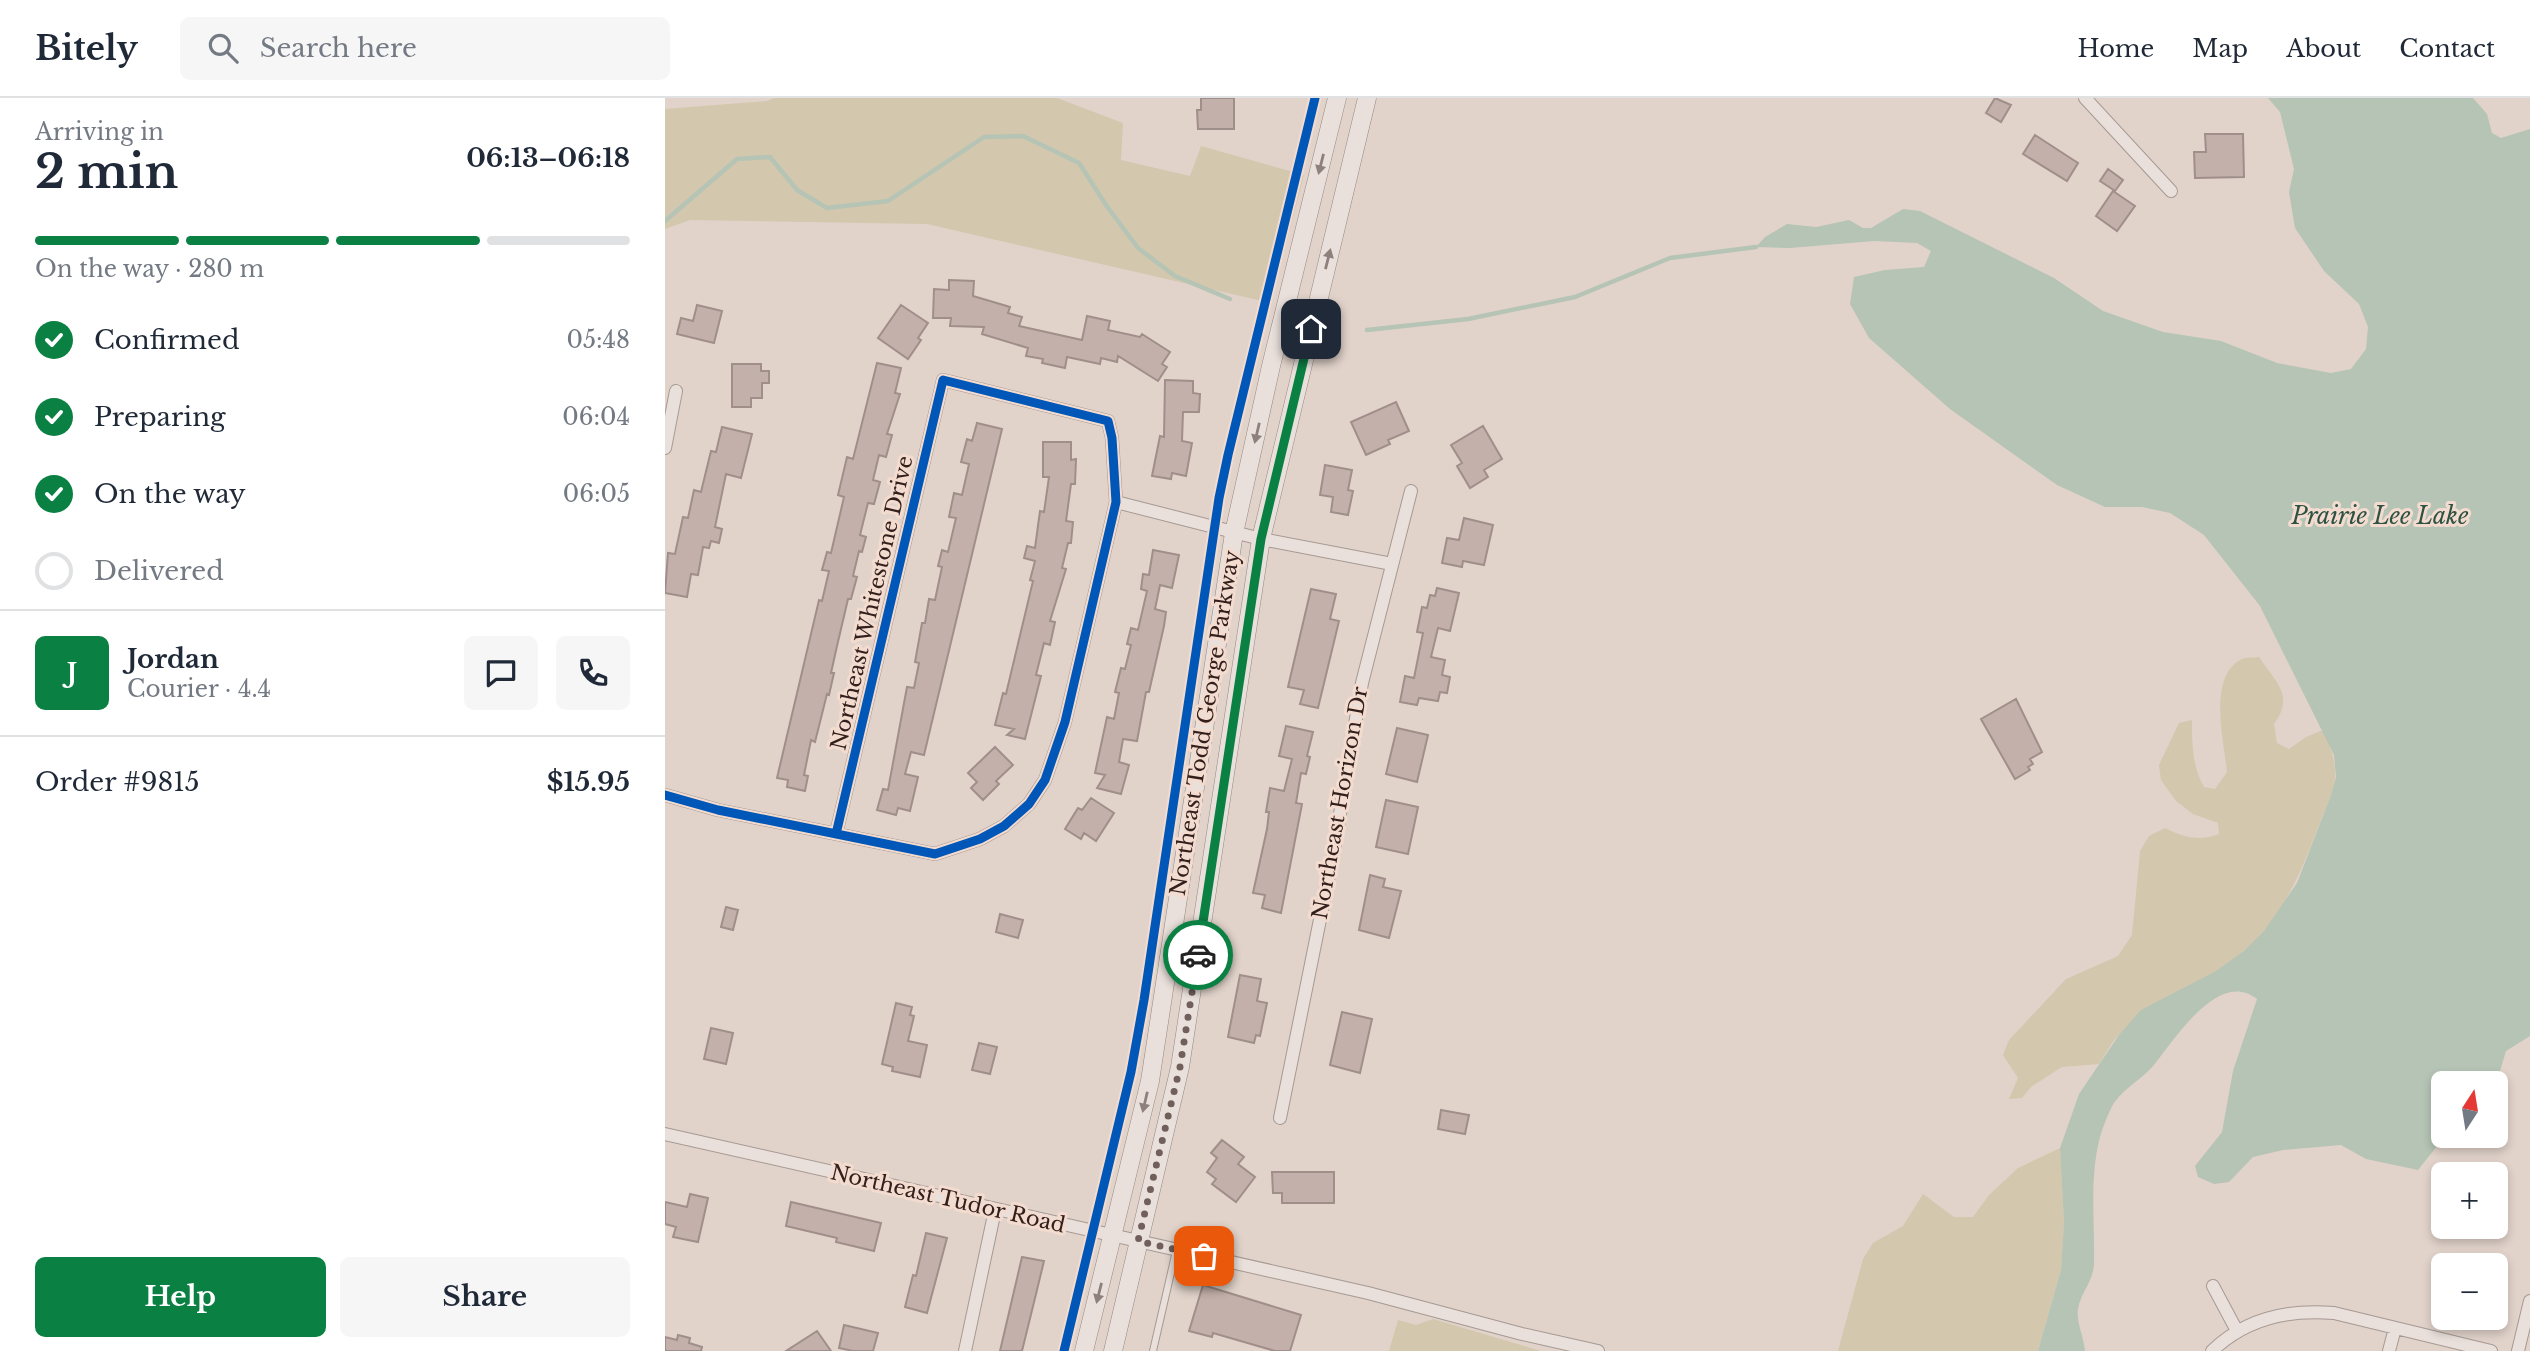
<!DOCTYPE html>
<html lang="en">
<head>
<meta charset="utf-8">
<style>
  :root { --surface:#fff; --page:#f6f6f7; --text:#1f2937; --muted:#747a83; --line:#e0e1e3; --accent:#0b8043 }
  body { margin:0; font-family:"Libre Baskerville",serif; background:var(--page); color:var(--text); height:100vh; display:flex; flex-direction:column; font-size:26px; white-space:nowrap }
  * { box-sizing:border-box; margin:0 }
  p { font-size:23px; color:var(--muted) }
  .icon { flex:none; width:38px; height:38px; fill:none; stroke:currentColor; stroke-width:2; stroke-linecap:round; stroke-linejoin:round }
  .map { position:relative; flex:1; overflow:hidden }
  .side { display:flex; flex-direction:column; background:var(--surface); width:665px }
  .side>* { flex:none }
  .needle { width:46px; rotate:12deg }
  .tools { position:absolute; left:1766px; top:973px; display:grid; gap:14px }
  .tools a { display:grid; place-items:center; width:77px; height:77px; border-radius:10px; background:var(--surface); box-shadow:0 4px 10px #0003; font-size:35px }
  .pin { position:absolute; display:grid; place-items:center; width:60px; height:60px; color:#fff; margin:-30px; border-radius:14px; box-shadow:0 4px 10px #0006 }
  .courier { position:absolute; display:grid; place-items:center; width:70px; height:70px; margin:-35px; border:5px solid #0b8043; border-radius:50%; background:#fff; color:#222; box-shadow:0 2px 9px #0007 }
  .overview em { font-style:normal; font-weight:700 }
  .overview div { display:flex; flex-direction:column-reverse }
  .overview { display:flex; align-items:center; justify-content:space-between; height:119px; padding:0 35px }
  h1 { font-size:46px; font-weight:700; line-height:52px }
  .bar { display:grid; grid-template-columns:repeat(4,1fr); gap:10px 7px; align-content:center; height:84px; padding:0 35px }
  .bar i { height:9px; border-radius:5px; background:var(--line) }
  .bar .active { background:var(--accent) }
  .bar p { grid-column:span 4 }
  .line { display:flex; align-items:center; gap:18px; padding:0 35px; border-top:2px solid var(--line) }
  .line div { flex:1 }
  .round { display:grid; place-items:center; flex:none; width:74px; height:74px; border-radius:10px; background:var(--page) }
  ol { padding:0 35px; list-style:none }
  li { display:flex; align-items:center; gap:21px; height:77px }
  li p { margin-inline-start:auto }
  li .icon { padding:7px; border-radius:50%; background:var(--accent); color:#fff; stroke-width:4 }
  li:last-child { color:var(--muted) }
  li i { width:38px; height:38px; border:4px solid var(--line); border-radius:50% }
  .cta { display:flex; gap:14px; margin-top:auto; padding:14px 35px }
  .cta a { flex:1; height:80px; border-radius:10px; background:var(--accent); color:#fff; font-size:28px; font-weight:700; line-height:80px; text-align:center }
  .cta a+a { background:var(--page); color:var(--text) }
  header { display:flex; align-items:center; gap:42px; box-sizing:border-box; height:98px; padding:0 35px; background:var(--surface); border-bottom:2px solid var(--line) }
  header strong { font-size:33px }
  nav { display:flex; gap:38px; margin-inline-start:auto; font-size:24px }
  .search { width:490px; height:63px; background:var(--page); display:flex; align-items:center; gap:18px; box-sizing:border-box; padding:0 24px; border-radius:10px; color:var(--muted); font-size:26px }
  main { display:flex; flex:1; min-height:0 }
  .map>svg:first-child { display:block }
</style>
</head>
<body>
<header>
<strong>Bitely</strong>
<div class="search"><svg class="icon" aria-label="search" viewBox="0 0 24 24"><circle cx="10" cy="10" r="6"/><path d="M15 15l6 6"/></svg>Search here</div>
<nav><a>Home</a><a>Map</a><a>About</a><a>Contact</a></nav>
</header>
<main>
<section class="side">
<div class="overview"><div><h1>2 min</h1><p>Arriving in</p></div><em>06:13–06:18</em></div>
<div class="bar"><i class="active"></i><i class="active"></i><i class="active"></i><i></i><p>On the way · 280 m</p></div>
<ol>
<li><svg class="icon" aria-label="check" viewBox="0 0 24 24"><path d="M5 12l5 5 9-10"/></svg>Confirmed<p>05:48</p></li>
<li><svg class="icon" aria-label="check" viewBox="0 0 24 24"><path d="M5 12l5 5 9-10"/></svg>Preparing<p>06:04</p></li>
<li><svg class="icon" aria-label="check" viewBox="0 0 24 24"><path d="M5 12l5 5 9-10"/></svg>On the way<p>06:05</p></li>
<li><i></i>Delivered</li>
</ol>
<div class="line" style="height:126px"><b class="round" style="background:var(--accent);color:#fff">J</b><div><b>Jordan</b><p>Courier · 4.4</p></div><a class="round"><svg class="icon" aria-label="chat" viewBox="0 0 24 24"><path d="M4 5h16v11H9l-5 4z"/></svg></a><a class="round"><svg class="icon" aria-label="phone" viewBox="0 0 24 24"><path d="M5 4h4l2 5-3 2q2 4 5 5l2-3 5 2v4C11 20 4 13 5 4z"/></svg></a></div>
<div class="line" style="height:91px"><div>Order #9815</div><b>$15.95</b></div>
<div class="cta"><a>Help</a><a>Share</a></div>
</section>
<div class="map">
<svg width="1865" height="1253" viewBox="0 0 1865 1253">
  <rect width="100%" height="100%" fill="#e1d3ca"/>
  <!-- green -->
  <path fill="#d3c7ad" d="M109,0H392L458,25L456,62L525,78L536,48L639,77L606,205L262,126L25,122L0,131V11L102,3Z
    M1594,559C1611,585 1630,597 1609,626L1612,645L1624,651L1641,639L1658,632C1679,678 1670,687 1652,732C1635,777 1616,821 1579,853C1542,885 1491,904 1455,936C1446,944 1440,957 1434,966L1397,969L1366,989L1357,1000L1344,1001L1353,980L1338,957L1344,942L1401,881L1453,858L1467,837L1475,753L1484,738L1500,730C1518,739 1534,744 1554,736L1553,725L1528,716L1511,703L1496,682L1494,667L1514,625L1527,622C1527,645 1527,668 1539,689L1550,691L1562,674C1559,643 1542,578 1577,561C1582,559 1589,560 1594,559Z
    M1395,1050L1399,1124L1396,1172L1373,1253H1173L1198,1161L1208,1145L1238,1128L1258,1096L1289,1119H1308L1324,1097L1353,1070Z
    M768,1221L876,1253H724L733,1222L751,1227Z"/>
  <!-- water -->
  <path fill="#b5c4b5" d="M1603,0H1808L1822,16L1827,35L1836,40L1865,31V938L1841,953L1831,986L1778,985V1038H1780L1753,1072L1701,1061L1676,1047L1618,1052L1588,1059L1564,1084L1549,1086L1533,1079L1530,1068L1557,1034L1568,973L1592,901C1553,870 1509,943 1488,968C1477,981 1459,990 1449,1005C1444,1013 1438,1029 1435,1039C1424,1081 1430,1124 1429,1166C1428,1184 1416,1194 1413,1211C1411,1223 1419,1240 1420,1253H1373L1396,1172L1399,1124L1395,1050L1414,996L1454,937L1476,912L1551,873L1579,853L1599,833L1632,785L1666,697L1671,679L1669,657L1595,508L1539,437L1505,415L1477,409H1440L1392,387L1285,311L1204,240L1185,206L1189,179L1220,172L1259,169L1266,153L1252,145L1209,143L1125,150L1091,149L1100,139L1122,126L1151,129L1184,122L1198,130H1206L1238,111L1255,113L1389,180L1438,213L1498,234L1556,243L1612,265L1666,275L1686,271L1701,251L1703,229L1694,206L1659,173L1630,130L1624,94L1629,71L1615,14Z"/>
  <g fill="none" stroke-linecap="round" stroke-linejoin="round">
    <!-- stream -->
    <path stroke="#b5c4b5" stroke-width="4.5" d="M0,123L72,61L105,59L132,92L162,110L223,103L319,39L358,38L414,65L441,107L473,150L510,178L565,201
      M702,232L803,221L910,199L1005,160L1091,149"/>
  </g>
  <!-- building -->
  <path fill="#c4b0ab" stroke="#a08e8a" stroke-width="2" d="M536,0H569V31H533L532,12H536Z
    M1330,0L1346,7L1336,24L1321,15Z
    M1540,36H1578L1579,79L1530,80L1529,54H1541Z
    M1370,37L1413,65L1402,83L1358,56Z
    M1443,71L1458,82L1450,93L1435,83Z
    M1448,93L1470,108L1452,133L1431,118Z
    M284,182L309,183L308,198L345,209L343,215L357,219L354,228L417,242L422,218L445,223L443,232L475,239L477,236L505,254L497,266L502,269L493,283L453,258L452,264L436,260L435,266L402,259L400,270L377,265L378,261L361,258L363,250L317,236L319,229L285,228L286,220H268L269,191L284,192Z
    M32,207L57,213L49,245L12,236L16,220L28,223Z
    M236,207L263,225L253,240L256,242L243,261L213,240Z
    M212,265L236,270L230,295L235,296L222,336L227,337L221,359L214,357L208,382L215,384L209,406L203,405L195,437L201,439L197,454L194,453L188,478L192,479L186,501H183L172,548L166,575H169L164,597L162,596L150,644L146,642L139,677L143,678L140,693L122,689L123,682L112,680L154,502L157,503L164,473L157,472L162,454L166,455L179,399L173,397L182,359L188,361Z
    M67,266H96V273H104V285H97V300H86V309H67Z
    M500,282L528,283V295L535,296L534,314H518L517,343L527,345L521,378L507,375L506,381L487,378L495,338L499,339Z
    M731,304L744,333L723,342L725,346L701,357L686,324Z
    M312,325L337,331L259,657L246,654L240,676L253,679L245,713L233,710L231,717L212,712L218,691L223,692L242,589L249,590L254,565L250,564L257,525H260L264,501L270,502L277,469L273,468L277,452L283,454L291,420L284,419L289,395L297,397L304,366L296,364L302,341L307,343Z
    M818,328L837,361L819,372L823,379L805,390L792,368L797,365L786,347Z
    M57,329L87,336L76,380L61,376L50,429L57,431L54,445L46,443L44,450L38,449L33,477L26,476L22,499L0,495L3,455L10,456L18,419L23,420L29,392L36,394L46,353L51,354Z
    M378,344H406V362L411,361L410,386H406L401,423L408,424L406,445H403L397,470L401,471L385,523L390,524L385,547L379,545L371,577L376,578L360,641L342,637L349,631L330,627L338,595L341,596L368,483L365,482L370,463L359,460L362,448L370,450L375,413L379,414L384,379H378Z
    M660,367L687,372L683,392L688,393L683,417L666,414L668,399L655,397Z
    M799,420L828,427L819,467L798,463L797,469L777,465L782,440L794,442Z
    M488,452L514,457L507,490L495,487L490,511L501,514L499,528L484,594H481L472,643L458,641L454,664L464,667L456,696L432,690L440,677L430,675L442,619L449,621L454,595L450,594L456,570L460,571L466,547L462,546L466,530L473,532L482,493L476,491L478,476L484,477Z
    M772,490L794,495L785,533L773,530L766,559L780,562L777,577L785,579L782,595L775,594L773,603L754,600L752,607L735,604L740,578L749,580L758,535L752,534L757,509L762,510L765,497L770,498Z
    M646,491L671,496L665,521L674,523L653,610L635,606L639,592L623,589Z
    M1351,601L1377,654L1365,661L1368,666L1363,669L1365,672L1350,681L1316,621Z
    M621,628L648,634L642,658L645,659L641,676L636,675L631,705L637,706L616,815L597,810L600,797L588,795L602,731L604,714H601L605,690L619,693L627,661L614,658Z
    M732,630L763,637L752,684L721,676Z
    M330,649L348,667L331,683L334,686L318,702L306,690L312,684L303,675Z
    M426,700L449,715L431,743L419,735L416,741L400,731L413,710L417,712Z
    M721,702L753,709L743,756L711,749Z
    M705,777L720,781L718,789L736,793L724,840L694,832Z
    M61,809L73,812L68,832L56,829Z
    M335,816L358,822L353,840L331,834Z
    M575,877L596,881L592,903L602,905L595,938L591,937L589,945L563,939Z
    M231,905L247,909L245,917L249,918L243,943L262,947L255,979L227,973L228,969L217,966Z
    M677,914L707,921L695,975L665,967Z
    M46,930L68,935L61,966L39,961Z
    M314,945L332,949L325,976L307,972Z
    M776,1012L804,1017L800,1036L773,1031Z
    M557,1042L579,1059L573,1066L590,1079L571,1104L547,1086L551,1081L542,1074L552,1060L546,1055Z
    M607,1074H669V1105H617V1095H608Z
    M25,1096L43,1100L33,1144L8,1139L11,1129L0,1126V1104L22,1109Z
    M126,1104L216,1125L209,1153L171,1144L172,1140L121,1128Z
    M261,1135L282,1140L262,1215L240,1209L248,1177L251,1178Z
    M357,1159L379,1163L371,1196L357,1253H335Z
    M538,1187L636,1217L625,1253H610L548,1235L547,1239L524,1233Z
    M179,1227L213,1235L208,1253H188L174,1250Z
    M152,1233L166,1253H121Z
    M13,1237L25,1240L24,1245L37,1249L36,1253H0V1239L12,1242Z"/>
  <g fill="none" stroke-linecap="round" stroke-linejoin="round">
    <!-- service casing -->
    <g stroke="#a69993" stroke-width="8">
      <path id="service" d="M488,1253L511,1153"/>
    </g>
    <!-- minor casing -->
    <g stroke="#a69993" stroke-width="14">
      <path id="minor" d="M1420,0L1506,93
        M0,350L11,293
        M451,404L596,441L727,466
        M0,697L53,712L270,756L315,741L339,728L364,706L380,682L400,624L451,404L447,340L443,323L278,282L171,736
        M615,1020L669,752L697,585L746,393
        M0,1036L703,1195L857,1236L933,1253
        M1548,1188L1572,1233
        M300,1253L330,1112
        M1547,1253C1581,1220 1623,1211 1669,1215L1826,1253
        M1724,1253L1730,1230
        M1853,1253L1865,1203"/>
    </g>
    <!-- secondary casing -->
    <g stroke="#958883" stroke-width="19">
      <path id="secondary" d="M419,1253L485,983L569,435L606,268L672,0
        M448,1253L515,969L596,441L702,0"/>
    </g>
    <!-- service -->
    <use href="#service" stroke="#e9e0db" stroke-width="6"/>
    <!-- minor -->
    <use href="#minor" stroke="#e9e0db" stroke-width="12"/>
    <!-- secondary -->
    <use href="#secondary" stroke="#e9e0db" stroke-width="18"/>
    <!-- cycleway casing -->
    <g stroke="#f3dccf" stroke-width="13">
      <path id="cycleway" d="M0,697L53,712L270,756L315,741L339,728L364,706L380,682L400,624L451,404L447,340L443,323L278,282L171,736
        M399,1253L466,974L479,902L554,400L563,357L650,0"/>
    </g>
    <!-- cycleway -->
    <use href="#cycleway" stroke="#0057b8" stroke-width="9"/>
  </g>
  <!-- one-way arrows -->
  <defs><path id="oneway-solid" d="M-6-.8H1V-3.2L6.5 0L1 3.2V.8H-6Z" transform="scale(1.75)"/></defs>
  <g fill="#8e807c">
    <use href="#oneway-solid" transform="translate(656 66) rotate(104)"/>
    <use href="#oneway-solid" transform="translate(663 161) rotate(-76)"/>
    <use href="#oneway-solid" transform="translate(592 335) rotate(103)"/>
    <use href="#oneway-solid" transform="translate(480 1004) rotate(103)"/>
    <use href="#oneway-solid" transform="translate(434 1195) rotate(104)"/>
  </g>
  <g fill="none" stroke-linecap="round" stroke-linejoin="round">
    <!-- done -->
    <path stroke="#705f5a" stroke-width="7" stroke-dasharray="0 12.6" d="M533,857L515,969L473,1143L539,1158"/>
    <!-- route -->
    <path stroke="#0b8043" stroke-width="9" d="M533,857L596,441L646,231"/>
  </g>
  <g text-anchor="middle" stroke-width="6" stroke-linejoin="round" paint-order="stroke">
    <!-- street labels -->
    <g font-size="21" fill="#33201d" stroke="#f3dccf">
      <text transform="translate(207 505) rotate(-77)" y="7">Northeast Whitestone Drive</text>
      <text transform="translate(540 625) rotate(-81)" y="7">Northeast Todd George Parkway</text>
      <text transform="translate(675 705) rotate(-80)" y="7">Northeast Horizon Dr</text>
      <text transform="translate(283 1101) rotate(13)" y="7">Northeast Tudor Road</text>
    </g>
    <!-- water labels -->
    <g font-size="23" font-style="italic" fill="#2d5243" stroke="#f3dccf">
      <text x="1715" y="426">Prairie Lee Lake</text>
    </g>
  </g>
</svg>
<div class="tools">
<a><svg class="needle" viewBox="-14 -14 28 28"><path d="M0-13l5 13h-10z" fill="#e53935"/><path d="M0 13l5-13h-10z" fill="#747a83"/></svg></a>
<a>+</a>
<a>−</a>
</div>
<div class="pin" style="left:539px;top:1158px;background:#ea580c"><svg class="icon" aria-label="bag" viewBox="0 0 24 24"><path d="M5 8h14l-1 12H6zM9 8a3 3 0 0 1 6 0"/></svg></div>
<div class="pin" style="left:646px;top:231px;background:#1f2937"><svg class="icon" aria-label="home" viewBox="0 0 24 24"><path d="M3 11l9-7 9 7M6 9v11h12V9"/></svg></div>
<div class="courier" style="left:533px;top:857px"><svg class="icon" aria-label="car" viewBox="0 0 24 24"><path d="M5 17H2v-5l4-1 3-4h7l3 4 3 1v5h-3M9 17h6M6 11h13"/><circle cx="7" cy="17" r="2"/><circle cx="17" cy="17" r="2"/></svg></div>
</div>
</main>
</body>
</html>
